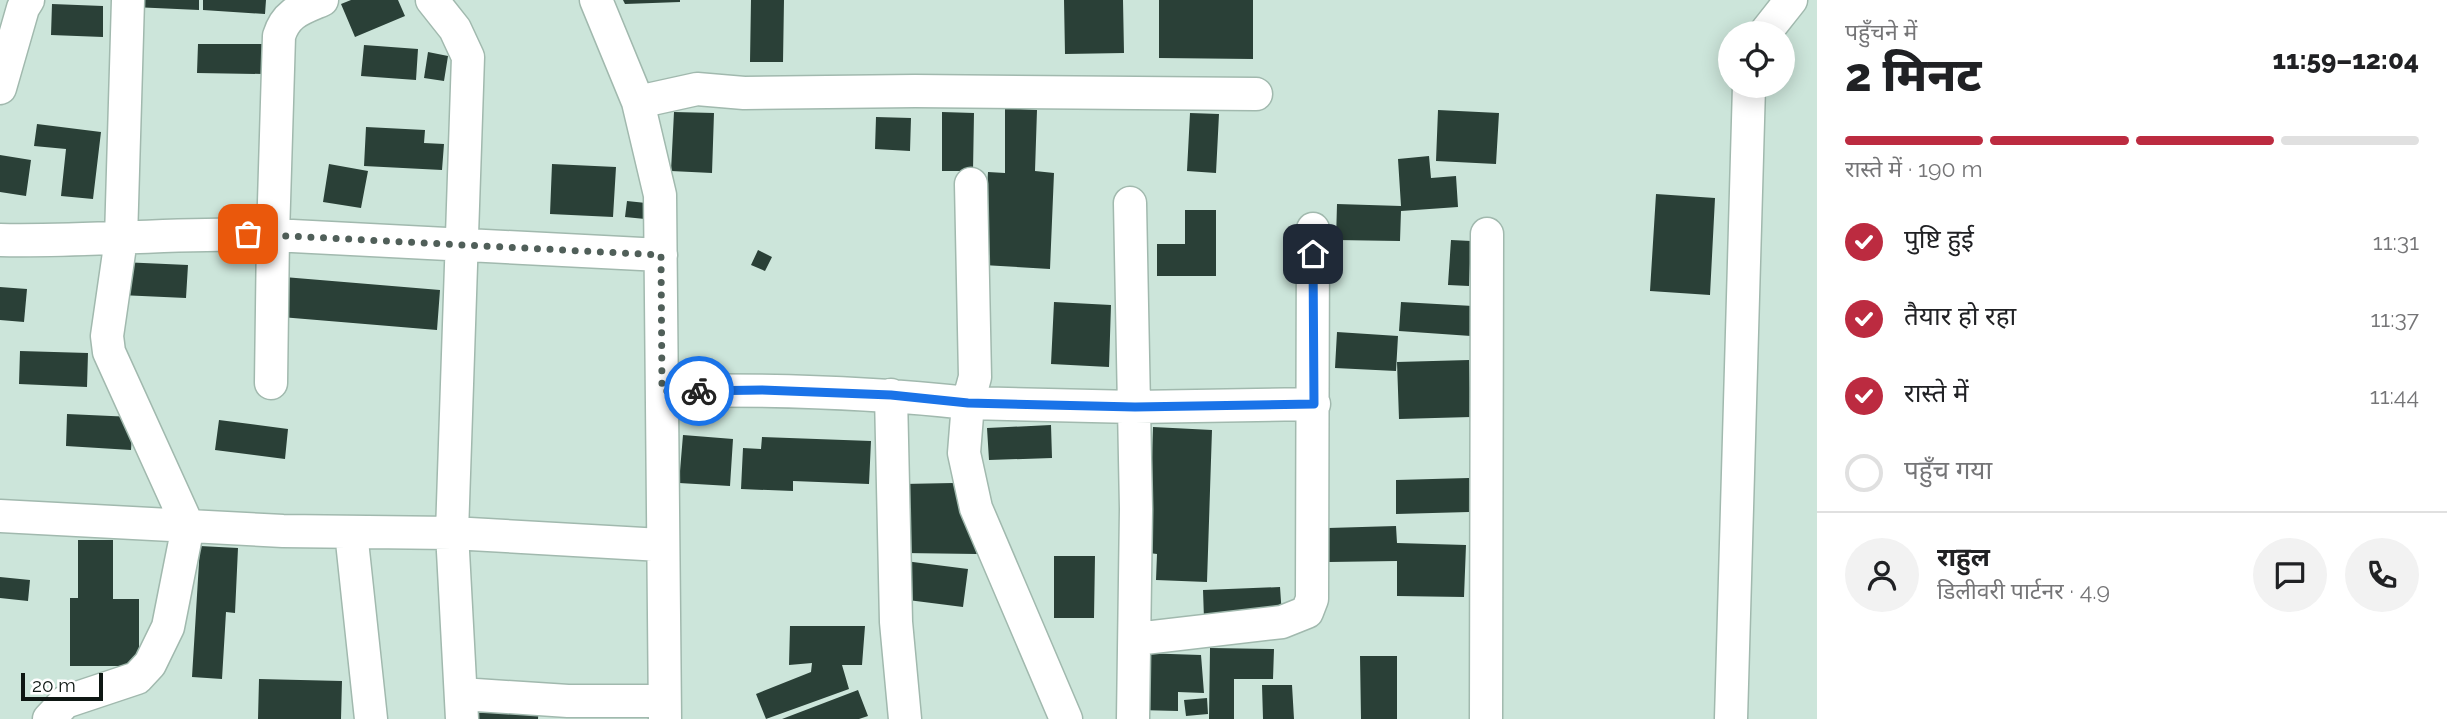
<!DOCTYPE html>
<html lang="hi">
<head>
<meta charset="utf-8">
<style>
  :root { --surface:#fff; --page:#f2f2f2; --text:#202124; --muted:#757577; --line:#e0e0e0; --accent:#bc2b40 }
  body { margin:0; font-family:Raleway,"Noto Sans Devanagari",sans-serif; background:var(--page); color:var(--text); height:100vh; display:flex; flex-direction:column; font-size:26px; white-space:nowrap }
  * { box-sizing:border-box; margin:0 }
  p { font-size:23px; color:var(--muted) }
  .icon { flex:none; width:38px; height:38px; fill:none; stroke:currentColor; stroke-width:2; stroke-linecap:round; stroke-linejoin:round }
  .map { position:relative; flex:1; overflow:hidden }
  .side { display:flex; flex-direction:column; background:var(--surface); width:630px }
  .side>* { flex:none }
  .fabs { position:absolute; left:1718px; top:21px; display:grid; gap:14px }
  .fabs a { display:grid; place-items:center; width:77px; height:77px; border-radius:50%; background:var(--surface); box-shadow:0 4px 18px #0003; font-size:35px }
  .scale { position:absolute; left:21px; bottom:18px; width:82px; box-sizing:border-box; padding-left:7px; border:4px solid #0e1713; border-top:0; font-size:19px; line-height:24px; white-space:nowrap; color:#0e1713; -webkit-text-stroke:5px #fff; paint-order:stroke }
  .pin { position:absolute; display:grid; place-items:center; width:60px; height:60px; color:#fff; margin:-30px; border-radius:14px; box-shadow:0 4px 10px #0006 }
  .courier { position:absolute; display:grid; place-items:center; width:70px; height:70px; margin:-35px; border:5px solid #1a73e8; border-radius:50%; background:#fff; color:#222; box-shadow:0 2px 9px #0007 }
  .headline em { font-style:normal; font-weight:800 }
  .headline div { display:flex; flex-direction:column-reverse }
  .headline { display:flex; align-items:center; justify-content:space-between; height:119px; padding:0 28px }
  h1 { font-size:46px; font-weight:800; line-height:52px }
  .bar { display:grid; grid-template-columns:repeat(4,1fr); gap:10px 7px; align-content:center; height:84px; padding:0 28px }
  .bar i { height:9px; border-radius:5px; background:var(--line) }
  .bar .selected { background:var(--accent) }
  .bar p { grid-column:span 4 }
  .line { display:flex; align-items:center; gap:18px; padding:0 28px; border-top:2px solid var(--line) }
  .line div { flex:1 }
  .round { display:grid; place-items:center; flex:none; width:74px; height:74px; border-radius:37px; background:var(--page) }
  ol { padding:0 28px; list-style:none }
  li { display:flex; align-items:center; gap:21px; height:77px }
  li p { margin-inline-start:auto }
  li .icon { padding:7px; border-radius:50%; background:var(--accent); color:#fff; stroke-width:4 }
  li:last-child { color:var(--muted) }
  li i { width:38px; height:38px; border:4px solid var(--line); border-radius:50% }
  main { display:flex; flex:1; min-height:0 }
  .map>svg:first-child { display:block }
</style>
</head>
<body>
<main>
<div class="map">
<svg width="1817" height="719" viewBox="0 0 1817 719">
  <rect width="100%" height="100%" fill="#cce5da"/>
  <!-- building -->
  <path fill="#2a4037" d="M133,0H199V10L133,7Z
    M203,0H266L265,14L203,10Z
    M351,0H398L405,16L355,37L341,4Z
    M623,0H680V2L625,4Z
    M751,0H784L783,62H750Z
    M1064,0H1123L1124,53L1065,54Z
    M1159,0H1253V59L1159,58Z
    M52,4L103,6V37L51,35Z
    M198,44H263V74L197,73Z
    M364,45L418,49L416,80L361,76Z
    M428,52L448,56L444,81L424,78Z
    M1005,108L1037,110L1035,171L1054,173L1050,269L983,265L988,172L1005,173Z
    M1438,110L1499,113L1496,164L1436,161Z
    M674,112L714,113L712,173L671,171Z
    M942,112L974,113L973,171H942Z
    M1190,113L1219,114L1216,173L1187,171Z
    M876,117L911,118L910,151L875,149Z
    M37,124L101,132L93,199L61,196L66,149L34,146Z
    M366,127L425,130L424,143L444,144L442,170L364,166Z
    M0,155L31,160L26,196L0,192Z
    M1429,156L1431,178L1456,176L1458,207L1401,211L1400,241L1336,240L1337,204L1401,206L1398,159Z
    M329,164L368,171L361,208L323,202Z
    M552,164L616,167L613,217L550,214Z
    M1656,194L1715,198L1710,295L1650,291Z
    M627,201L646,203L645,219L625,217Z
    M1185,210H1216V276H1157V244H1185Z
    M1451,240L1471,241L1469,286L1448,285Z
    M758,250L772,257L765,271L751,265Z
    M121,262L188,265L186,298L120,295Z
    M284,277L440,290L437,330L281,317Z
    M0,287L27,289L24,322L0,320Z
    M1054,302L1111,305L1109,367L1051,364Z
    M1401,302L1473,306L1471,336L1399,331Z
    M1337,332L1398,336L1396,371L1335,368Z
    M20,351L88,353L87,387L19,384Z
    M1469,360L1471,417L1399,419L1397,362Z
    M67,414L133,417L131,450L66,446Z
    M219,420L288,429L285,459L215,450Z
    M1051,425L1052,458L989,460L987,428Z
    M1153,427L1212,430L1207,582L1156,580L1157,554L1149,553Z
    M683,435L733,439L730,486L679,483Z
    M762,437L871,441L869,484L793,481V491L741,489L743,448L761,449Z
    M1469,478V512L1396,514V480Z
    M953,483L977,554L904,553L903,484Z
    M1396,526L1397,543L1466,545L1464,597L1397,596V561L1329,562L1328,528Z
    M78,540H113V599H139V666H70V598H78Z
    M200,546L238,548L235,613L226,612L222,679L192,677Z
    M1054,556H1095L1094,618H1054Z
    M905,561L968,569L963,607L900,599Z
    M0,577L30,580L28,601L0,598Z
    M1280,587L1282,616L1204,619L1203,590Z
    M790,626H865L862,665H842L849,689L766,719L756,694L811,672L812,663L789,665Z
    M1210,648L1274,649L1273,679H1234V719H1209Z
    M1140,653L1201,655L1204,693L1178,692V711L1139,710Z
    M1360,656H1397V719H1361Z
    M259,679L342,681L341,719H258Z
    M1262,685H1292L1294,719H1263Z
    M858,690L868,716L859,719H782Z
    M1207,698L1208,714L1186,716L1184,700Z
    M472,700L539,704L538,719H471Z"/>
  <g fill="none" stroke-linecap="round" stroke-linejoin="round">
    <!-- minor casing -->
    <g stroke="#a1b9ae" stroke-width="35">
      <path id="minor" d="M322,0C301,9 286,13 279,36L273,235L661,255
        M432,0L455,29L468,57L452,533L462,719
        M596,0L638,102L660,195L665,719
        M1765,33L1791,0
        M0,88L23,8L28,0
        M638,102L697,89L744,93L915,91L1256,94
        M971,184L975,377L968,403L1135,407L1314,404
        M1130,203L1136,509L1133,719
        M0,240C91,242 182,232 273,235L271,383
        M662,391C765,389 866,392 968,403L964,453L976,508L1066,719
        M891,395L896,622L905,719
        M0,516L283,531L452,533L661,545
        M351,532L371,719
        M1136,639L1282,622L1307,612L1312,599L1313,229
        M461,694L568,701H664
        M49,719L65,702L137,678L150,664L168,627L188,526L109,352L107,336L121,239L128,0
        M1486,719L1487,234
        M1731,719L1749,86"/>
    </g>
    <!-- minor -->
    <use href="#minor" stroke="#fff" stroke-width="32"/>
  </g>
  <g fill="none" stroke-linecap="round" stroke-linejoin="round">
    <!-- done -->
    <path stroke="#505f59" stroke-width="7" stroke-dasharray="0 12.6" d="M248,234L661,255L662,391H699"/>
    <!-- route -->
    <path stroke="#1a73e8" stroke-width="9" d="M699,391L762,390L891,395L968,403L1135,407L1314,404L1313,254"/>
  </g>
</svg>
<div class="fabs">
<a><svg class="icon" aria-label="locate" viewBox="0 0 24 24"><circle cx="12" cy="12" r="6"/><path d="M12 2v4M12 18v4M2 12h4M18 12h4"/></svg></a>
</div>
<div class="scale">20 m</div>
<div class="pin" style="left:248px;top:234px;background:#ea580c"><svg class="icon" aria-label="bag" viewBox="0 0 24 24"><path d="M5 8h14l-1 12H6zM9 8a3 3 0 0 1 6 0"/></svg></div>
<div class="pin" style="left:1313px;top:254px;background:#1f2937"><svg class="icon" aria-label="home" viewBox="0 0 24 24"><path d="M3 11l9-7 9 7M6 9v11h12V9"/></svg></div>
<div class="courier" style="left:699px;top:391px"><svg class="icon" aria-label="bike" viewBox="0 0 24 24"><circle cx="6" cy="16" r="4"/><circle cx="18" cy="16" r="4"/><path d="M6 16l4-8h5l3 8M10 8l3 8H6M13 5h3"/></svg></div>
</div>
<section class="side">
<div class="headline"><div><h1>2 मिनट</h1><p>पहुँचने में</p></div><em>11:59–12:04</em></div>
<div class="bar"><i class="selected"></i><i class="selected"></i><i class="selected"></i><i></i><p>रास्ते में · 190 m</p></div>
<ol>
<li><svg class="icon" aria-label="check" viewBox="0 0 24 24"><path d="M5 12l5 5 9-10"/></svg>पुष्टि हुई<p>11:31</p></li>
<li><svg class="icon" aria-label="check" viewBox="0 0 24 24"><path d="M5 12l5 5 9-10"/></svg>तैयार हो रहा<p>11:37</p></li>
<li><svg class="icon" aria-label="check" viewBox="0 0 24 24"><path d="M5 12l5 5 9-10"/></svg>रास्ते में<p>11:44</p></li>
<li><i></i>पहुँच गया</li>
</ol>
<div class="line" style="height:126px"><a class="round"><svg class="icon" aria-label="person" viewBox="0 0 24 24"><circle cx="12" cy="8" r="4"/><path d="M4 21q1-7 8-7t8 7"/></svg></a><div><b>राहुल</b><p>डिलीवरी पार्टनर · 4.9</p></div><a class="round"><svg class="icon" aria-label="chat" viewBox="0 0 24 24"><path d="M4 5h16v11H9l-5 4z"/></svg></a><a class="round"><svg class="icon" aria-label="phone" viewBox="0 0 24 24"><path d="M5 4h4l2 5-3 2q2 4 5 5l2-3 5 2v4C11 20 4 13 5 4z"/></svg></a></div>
</section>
</main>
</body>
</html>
